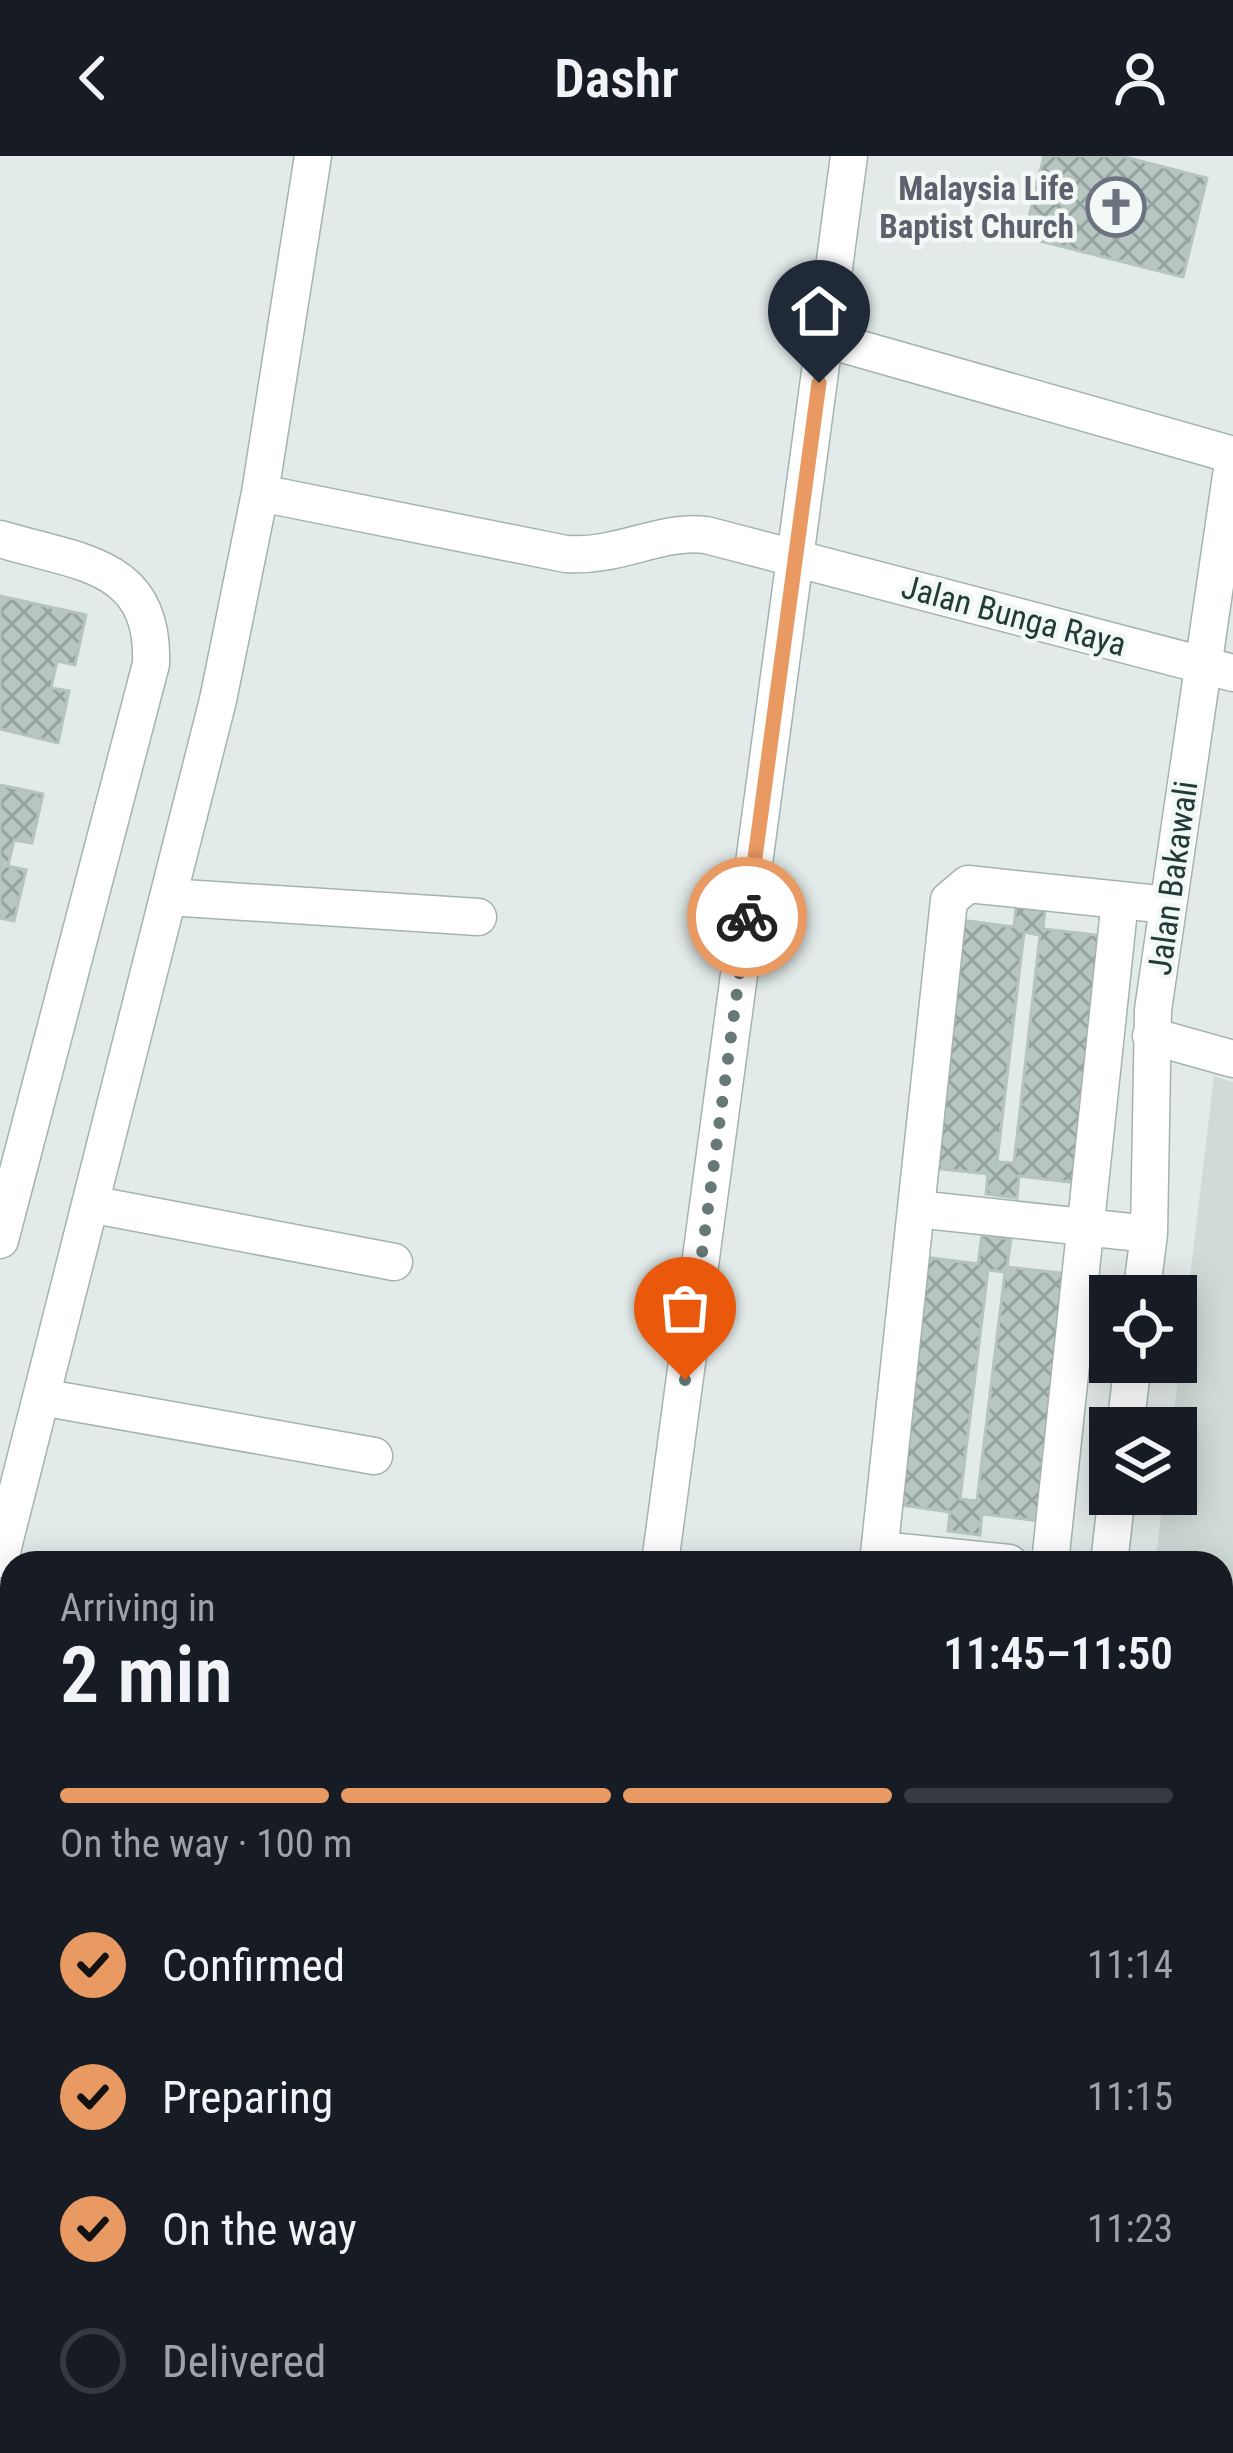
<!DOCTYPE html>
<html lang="en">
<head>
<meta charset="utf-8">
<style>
  :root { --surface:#171b24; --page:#242831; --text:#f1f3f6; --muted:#9ea1a6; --line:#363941; --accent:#e99962 }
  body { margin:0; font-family:"Roboto Condensed",sans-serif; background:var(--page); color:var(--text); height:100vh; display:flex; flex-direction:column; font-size:45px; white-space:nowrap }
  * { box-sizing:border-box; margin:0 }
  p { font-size:39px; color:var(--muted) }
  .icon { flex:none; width:66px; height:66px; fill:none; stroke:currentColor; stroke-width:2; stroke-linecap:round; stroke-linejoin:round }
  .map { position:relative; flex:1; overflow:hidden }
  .details { position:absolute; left:0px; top:1395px; width:1233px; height:903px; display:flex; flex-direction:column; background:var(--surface); border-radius:36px 36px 0 0; box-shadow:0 6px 30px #0003 }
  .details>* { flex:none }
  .fabs { position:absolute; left:1089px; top:1119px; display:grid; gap:24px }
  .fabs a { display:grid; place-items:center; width:108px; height:108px; border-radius:0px; background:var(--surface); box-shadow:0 6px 30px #0003; font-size:60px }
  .pin { position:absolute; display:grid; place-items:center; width:102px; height:102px; color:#fff; margin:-123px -51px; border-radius:50% 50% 50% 0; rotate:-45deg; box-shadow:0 0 12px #0007 }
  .pin .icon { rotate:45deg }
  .courier { position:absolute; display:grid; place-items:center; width:120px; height:120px; margin:-60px; border:9px solid #e99962; border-radius:50%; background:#fff; color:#222; box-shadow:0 3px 15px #0007 }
  .headline em { font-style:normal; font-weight:600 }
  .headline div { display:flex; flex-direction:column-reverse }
  .headline { display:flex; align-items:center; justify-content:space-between; height:204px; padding:0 60px }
  h1 { font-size:78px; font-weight:600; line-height:90px }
  .bar { display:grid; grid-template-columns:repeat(4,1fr); gap:18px 12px; align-content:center; height:144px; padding:0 60px }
  .bar i { height:15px; border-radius:9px; background:var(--line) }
  .bar .current { background:var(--accent) }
  .bar p { grid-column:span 4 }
  ol { padding:0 60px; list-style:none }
  li { display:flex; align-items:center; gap:36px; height:132px }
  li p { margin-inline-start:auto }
  li .icon { padding:12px; border-radius:50%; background:var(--accent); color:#111; stroke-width:4 }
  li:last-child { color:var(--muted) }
  li i { width:66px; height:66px; border:6px solid var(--line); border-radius:50% }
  header { display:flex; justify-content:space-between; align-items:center; height:156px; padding:0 60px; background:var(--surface); font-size:54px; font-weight:600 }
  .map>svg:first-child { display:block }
</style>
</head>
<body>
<header><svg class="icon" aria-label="back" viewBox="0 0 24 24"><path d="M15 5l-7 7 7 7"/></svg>Dashr<svg class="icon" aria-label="person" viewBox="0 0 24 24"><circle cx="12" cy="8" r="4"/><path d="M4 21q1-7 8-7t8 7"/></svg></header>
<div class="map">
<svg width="1233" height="2297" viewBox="0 0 1233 2297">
  <defs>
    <pattern id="building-cross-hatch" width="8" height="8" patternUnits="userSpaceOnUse" patternTransform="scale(3)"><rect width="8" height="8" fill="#b8c6c2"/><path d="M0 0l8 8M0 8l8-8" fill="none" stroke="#95a29f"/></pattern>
  </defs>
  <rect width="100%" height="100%" fill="#e2ebe9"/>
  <!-- built -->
  <path fill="#d0dbd8" d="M1214,920L1233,926V1757L1221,1755V1407H1155L1164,1338H1176V1272H1172Z"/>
  <!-- green -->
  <path fill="#bcdbc9" d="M1221,1755L1233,1757V2197L1221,2196Z"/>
  <!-- building -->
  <path fill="url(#building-cross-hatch)" stroke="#b5c4c0" stroke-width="3" fill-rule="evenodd" d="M1044,0H1121L1207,22L1183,121L1024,81Z
    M0,440L86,459L75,509L57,505L51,532L69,535L58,587L0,573Z
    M0,629L43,638L32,687L14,684L8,710L26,714L14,765L0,762Z
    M1017,742L1046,745L1043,773L1105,780L1078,1027L1019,1020L1017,1042L986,1038L988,1018L932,1012L960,764L1014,771ZM1024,776L1040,779L1014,1007L997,1006Z
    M982,1079L1011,1083L1007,1111L1069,1118L1040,1365L982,1358L980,1379L948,1375L950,1356L894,1348L924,1101L978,1108ZM988,1114L1005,1116L977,1345L960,1343Z"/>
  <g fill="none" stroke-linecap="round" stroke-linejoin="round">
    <!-- minor casing -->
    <g stroke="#a5b3b0" stroke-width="39">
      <path id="minor" d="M825,183L1233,299
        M260,337L566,398C619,402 661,373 706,379L1233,517
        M0,383C79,407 155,407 151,508L0,1084
        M168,741L478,761
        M1151,880L1233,903
        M90,1048L394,1106
        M916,1053L1149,1078
        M1141,1140L1149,1078L1153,854L1233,306
        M41,1241L374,1300
        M1125,1272L1133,1206
        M880,1394L1009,1407
        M0,1403L218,544L260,337L313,0
        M660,1407L849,0
        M878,1407L949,744L968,728L1168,749
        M1050,1407L1120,744
        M1109,1407L1117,1338
        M0,1814L12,1817
        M0,2041L12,2043
        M311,2297L314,2286"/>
    </g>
    <!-- minor -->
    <use href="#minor" stroke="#fff" stroke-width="36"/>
  </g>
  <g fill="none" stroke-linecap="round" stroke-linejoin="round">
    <!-- done -->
    <path stroke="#667976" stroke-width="12" stroke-dasharray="0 21.6" d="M685,1224L747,761"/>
    <!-- route -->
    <path stroke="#e99962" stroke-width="15" d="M747,761L819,227"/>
  </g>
  <!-- icons -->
  <defs>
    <g id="church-ring" transform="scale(3)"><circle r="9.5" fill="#f2f8f6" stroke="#6b7280" stroke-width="1.5"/><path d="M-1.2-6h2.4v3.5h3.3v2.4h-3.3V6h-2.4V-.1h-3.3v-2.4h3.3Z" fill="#6b7280"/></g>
  </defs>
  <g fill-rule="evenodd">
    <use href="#church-ring" x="1116" y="51"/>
  </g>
  <g text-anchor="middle" stroke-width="9" stroke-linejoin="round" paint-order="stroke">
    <!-- worship labels -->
    <g font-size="33" font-weight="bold" fill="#5b616d" stroke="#f2f8f6" text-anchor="end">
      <text x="1074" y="44">Malaysia Life<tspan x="1074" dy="38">Baptist Church</tspan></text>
    </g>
    <!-- street labels -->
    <g font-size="33" fill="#233b38" stroke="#f2f8f6">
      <text transform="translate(1014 459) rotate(15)" y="12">Jalan Bunga Raya</text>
      <text transform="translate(1172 722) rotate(-82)" y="12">Jalan Bakawali</text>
    </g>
  </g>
</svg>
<div class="fabs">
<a><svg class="icon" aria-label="locate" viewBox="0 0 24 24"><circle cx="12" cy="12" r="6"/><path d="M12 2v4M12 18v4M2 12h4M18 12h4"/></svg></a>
<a><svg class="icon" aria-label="layers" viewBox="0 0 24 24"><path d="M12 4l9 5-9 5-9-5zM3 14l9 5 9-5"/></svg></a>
</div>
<div class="pin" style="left:685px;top:1224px;background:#ea580c"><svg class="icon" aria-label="bag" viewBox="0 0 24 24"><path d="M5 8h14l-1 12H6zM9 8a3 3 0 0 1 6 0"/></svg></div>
<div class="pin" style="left:819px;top:227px;background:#1f2937"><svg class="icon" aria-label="home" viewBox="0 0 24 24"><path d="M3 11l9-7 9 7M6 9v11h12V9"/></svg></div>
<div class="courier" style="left:747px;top:761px"><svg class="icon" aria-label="bike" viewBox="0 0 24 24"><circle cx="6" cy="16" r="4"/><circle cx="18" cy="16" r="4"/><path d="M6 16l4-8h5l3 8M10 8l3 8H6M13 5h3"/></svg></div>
<section class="details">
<div class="headline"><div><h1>2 min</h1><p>Arriving in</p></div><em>11:45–11:50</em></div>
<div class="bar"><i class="current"></i><i class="current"></i><i class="current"></i><i></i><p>On the way · 100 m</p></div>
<ol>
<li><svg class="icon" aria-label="check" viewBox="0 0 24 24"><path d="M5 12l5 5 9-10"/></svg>Confirmed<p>11:14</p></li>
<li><svg class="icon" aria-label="check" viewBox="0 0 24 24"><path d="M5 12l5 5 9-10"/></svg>Preparing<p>11:15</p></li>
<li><svg class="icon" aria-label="check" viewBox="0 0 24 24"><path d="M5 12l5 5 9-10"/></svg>On the way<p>11:23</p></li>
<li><i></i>Delivered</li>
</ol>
</section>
</div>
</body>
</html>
